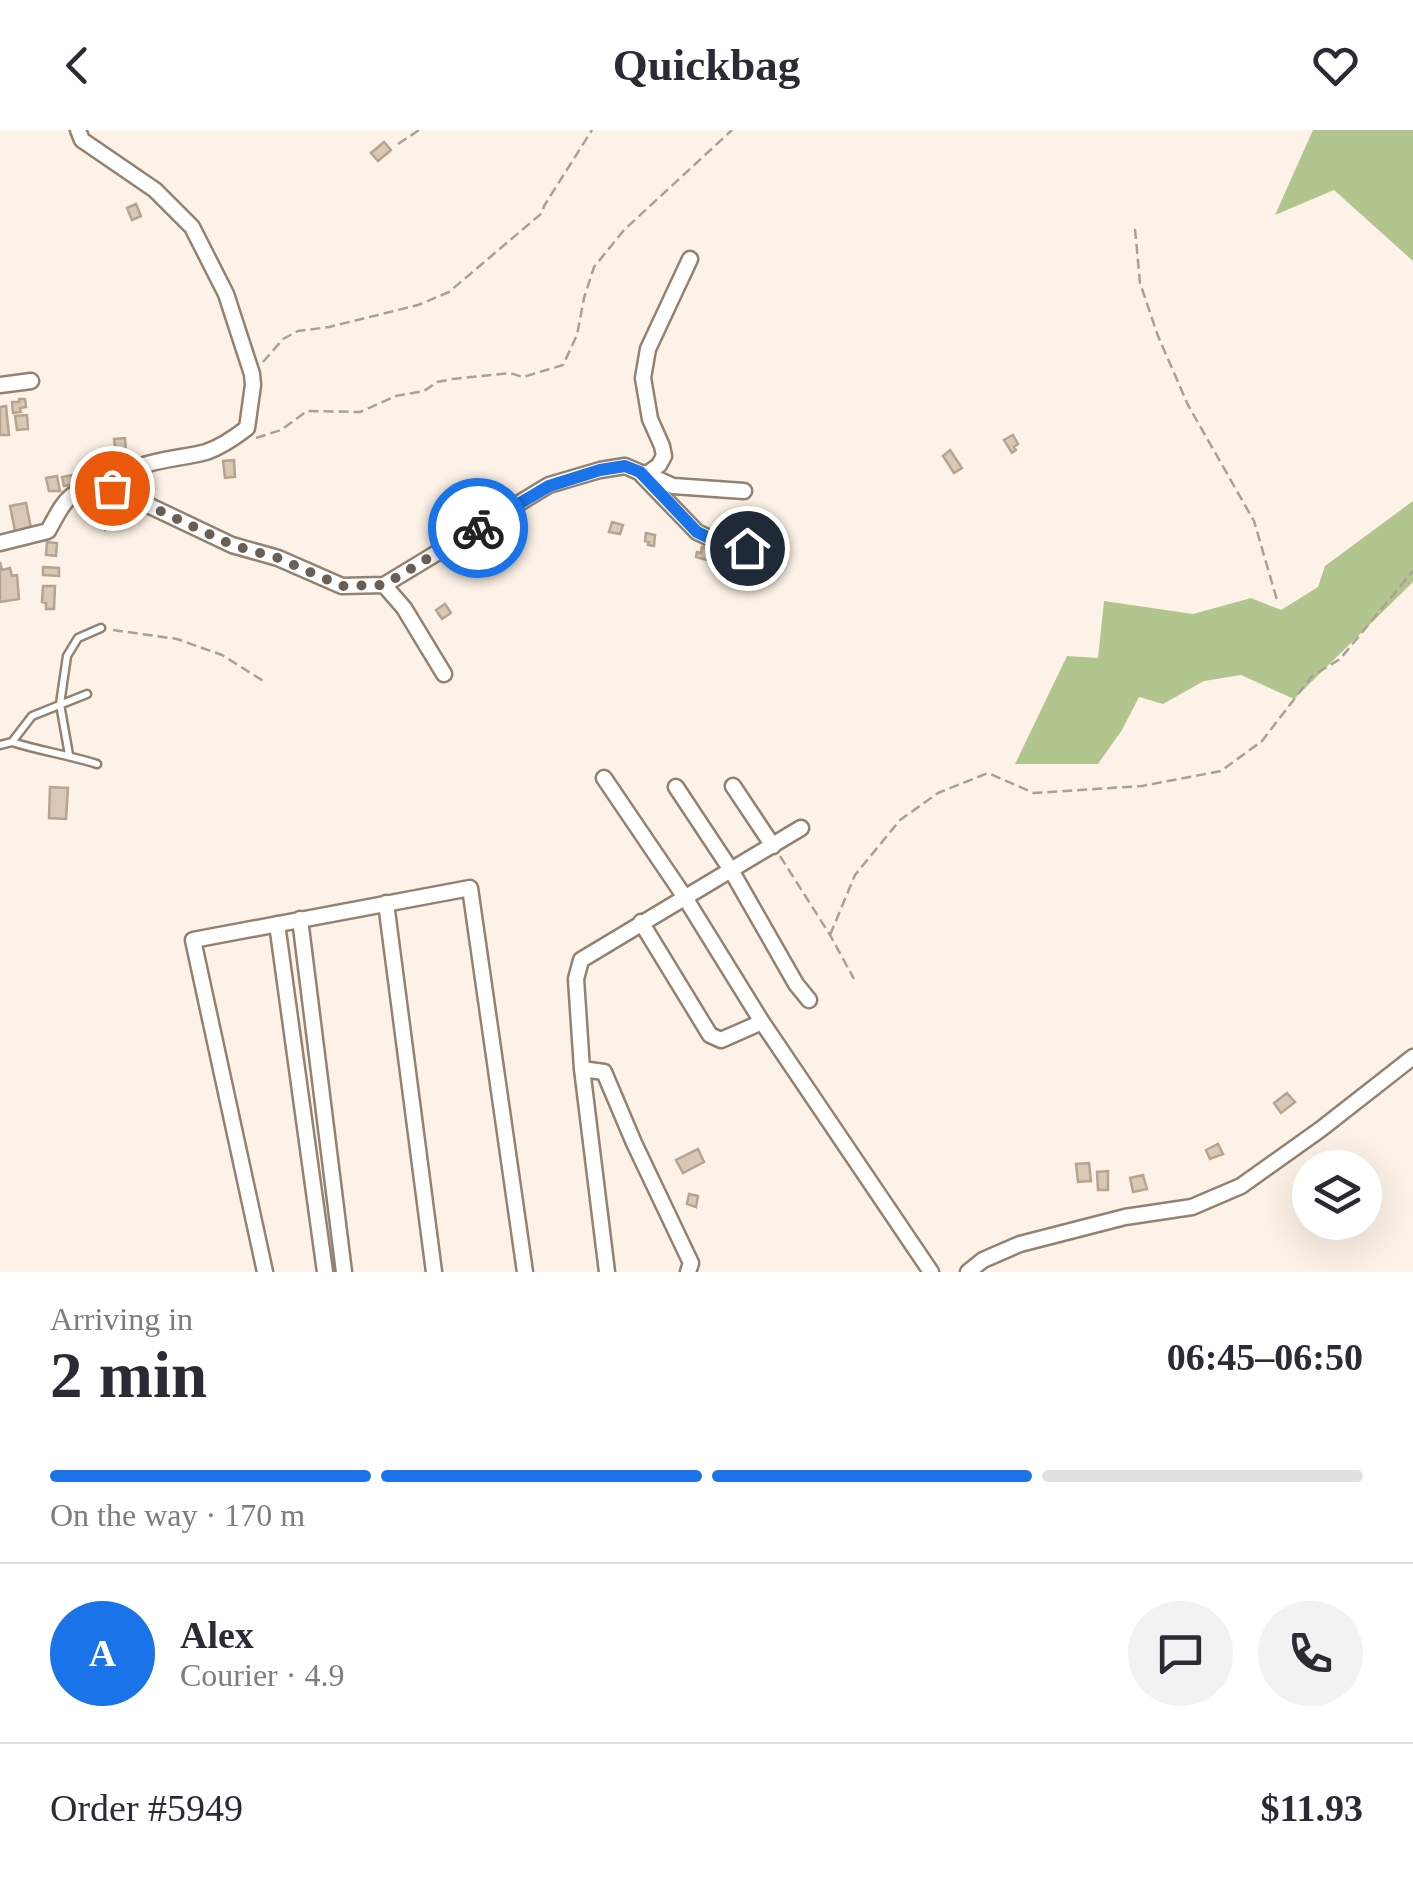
<!DOCTYPE html>
<html lang="en">
<head>
<meta charset="utf-8">
<style>
  :root { --surface:#fff; --page:#f2f2f3; --text:#2b2b33; --muted:#7c7c81; --line:#e1e1e2; --accent:#1a73e8 }
  body { margin:0; font-family:Georgia,serif; background:var(--page); color:var(--text); height:100vh; display:flex; flex-direction:column; font-size:38px; white-space:nowrap }
  * { box-sizing:border-box; margin:0 }
  p { font-size:32px; color:var(--muted) }
  .icon { flex:none; width:55px; height:55px; fill:none; stroke:currentColor; stroke-width:2; stroke-linecap:round; stroke-linejoin:round }
  .map { position:relative; height:1142px; overflow:hidden }
  .drawer { display:flex; flex-direction:column; background:var(--surface); flex:1 }
  .drawer>* { flex:none }
  .fabs { position:absolute; left:1292px; top:1020px; display:grid; gap:20px }
  .fabs a { display:grid; place-items:center; width:90px; height:90px; border-radius:50%; background:var(--surface); box-shadow:0 10px 40px #0002; font-size:50px }
  .pin { position:absolute; display:grid; place-items:center; width:85px; height:85px; color:#fff; margin:-42px; border:5px solid #fff; border-radius:50%; box-shadow:0 2px 10px #0007 }
  .courier { position:absolute; display:grid; place-items:center; width:100px; height:100px; margin:-50px; border:8px solid #1a73e8; border-radius:50%; background:#fff; color:#222; box-shadow:0 2px 12px #0007 }
  .headline em { font-style:normal; font-weight:800 }
  .headline div { display:flex; flex-direction:column-reverse }
  .headline { display:flex; align-items:center; justify-content:space-between; height:170px; padding:0 50px }
  h1 { font-size:65px; font-weight:800; line-height:75px }
  .bar { display:grid; grid-template-columns:repeat(4,1fr); gap:15px 10px; align-content:center; height:120px; padding:0 50px }
  .bar i { height:12px; border-radius:8px; background:var(--line) }
  .bar .selected { background:var(--accent) }
  .bar p { grid-column:span 4 }
  .line { display:flex; align-items:center; gap:25px; padding:0 50px; border-top:2px solid var(--line) }
  .line div { flex:1 }
  .round { display:grid; place-items:center; flex:none; width:105px; height:105px; border-radius:52px; background:var(--page) }
  header { display:flex; justify-content:space-between; align-items:center; height:130px; padding:0 50px; background:var(--surface); font-size:45px; font-weight:800 }
  .map>svg:first-child { display:block }
</style>
</head>
<body>
<header><svg class="icon" aria-label="back" viewBox="0 0 24 24"><path d="M15 5l-7 7 7 7"/></svg>Quickbag<svg class="icon" aria-label="heart" viewBox="0 0 24 24"><path d="M12 20l-8-8c-3-5 5-10 8-4 3-6 11-1 8 4z"/></svg></header>
<div class="map">
<svg width="1413" height="1142" viewBox="0 0 1413 1142">
  <rect width="100%" height="100%" fill="#fdf2e7"/>
  <!-- forest -->
  <path fill="#b2c58f" d="M1313,0H1413V131L1334,60L1275,85Z
    M1413,371V452L1294,569L1241,545L1204,551L1163,574L1139,567L1122,600L1098,634H1015L1067,526L1098,528L1104,471L1193,484L1251,468L1281,480L1318,457L1325,436Z"/>
  <!-- building -->
  <path fill="#dac8b6" stroke="#b6a492" stroke-width="2.5" d="M384,12L391,20L378,31L371,23Z
    M136,74L141,86L132,90L127,78Z
    M19,269H25L26,277L20,278L21,282L13,283L12,272H19Z
    M6,276L9,305H0V277Z
    M27,285L28,299L17,300L15,286Z
    M1013,305L1018,314L1014,317L1016,320L1012,323L1004,310Z
    M125,308L126,323L116,324L114,309Z
    M950,320L962,338L954,343L943,326Z
    M234,330L235,347L225,348L223,331Z
    M73,345L75,354L64,356L62,347Z
    M57,346L60,361H49L46,348Z
    M141,352L154,359L151,364L148,361L141,370L133,363Z
    M96,367L117,386L105,400L84,380Z
    M26,373L31,398L15,401L10,376Z
    M612,392L623,395L620,404L609,402Z
    M646,403L655,405L654,416L648,415L649,412L645,411Z
    M47,412L57,413L56,426L46,425Z
    M702,417L710,420L707,430L696,427L697,422L701,423Z
    M0,432L2,440L10,438L12,446L17,445L19,469L0,472Z
    M43,437L59,438V446L43,445Z
    M43,456H55L54,479H46V473L42,472Z
    M445,474L451,483L442,489L436,480Z
    M50,657L68,658L66,689L49,688Z
    M1287,963L1295,972L1281,983L1274,973Z
    M1218,1014L1223,1024L1210,1029L1206,1020Z
    M698,1019L704,1032L683,1043L676,1030Z
    M1089,1033L1091,1051L1078,1052L1076,1034Z
    M1108,1041V1060H1098L1097,1042Z
    M1143,1045L1147,1059L1133,1062L1130,1048Z
    M689,1064L698,1066L696,1077L687,1074Z"/>
  <g fill="none" stroke-linecap="round" stroke-linejoin="round">
    <!-- service casing -->
    <g stroke="#938271" stroke-width="11">
      <path id="service" d="M12,612C40,621 69,625 97,634
        M0,615L12,612L32,586L87,564
        M69,625L60,574L67,526L78,508L101,498"/>
    </g>
    <!-- minor casing -->
    <g stroke="#938271" stroke-width="19">
      <path id="minor" d="M78,0L82,10L155,60L192,97L226,164L252,244L253,255L247,298C234,308 221,317 206,322C179,330 127,329 112,358
        M0,255L31,251
        M645,343L673,356L744,361
        M647,344L659,335L664,326L662,316L650,289L643,248L648,219L690,129
        M0,413L48,401C66,368 71,355 112,358L232,415L278,428L342,456L384,455L549,355L600,340L625,336L639,342L697,402L720,413L747,419
        M384,455L404,478L444,544
        M604,648L684,766L762,892L931,1142
        M733,656L773,716
        M676,657L731,740L796,854L809,870
        M386,773L434,1142
        M300,789L344,1142
        M641,792L710,905L721,910L762,892
        M277,794L325,1142
        M582,939L604,942L634,1013L691,1133L688,1142
        M265,1142L193,810L470,758L525,1142
        M607,1142L582,939L576,849L581,830L801,698
        M968,1142L983,1130L1020,1114L1125,1087L1192,1077L1241,1056L1321,999L1413,927"/>
    </g>
    <!-- path -->
    <path stroke="#aaa097" stroke-width="2.5" stroke-dasharray="10 5" stroke-linecap="butt" d="M398,14L419,0
      M1135,99L1140,153L1158,206L1188,275L1254,391L1277,470
      M263,232L283,209L298,201L329,197L418,175L449,162L542,83L544,76L592,0
      M256,308L281,300L307,281L360,282L396,266L424,261L437,252L453,249L510,243L523,247L563,235L577,205L584,168L594,137L624,100L732,0
      M113,500L177,509L222,525L265,552
      M780,726L830,805L854,849
      M830,805L855,745L900,690L938,663L988,643L1034,663L1142,656L1221,641L1262,611L1312,546L1340,529L1413,441"/>
    <!-- service -->
    <use href="#service" stroke="#fff" stroke-width="6"/>
    <!-- minor -->
    <use href="#minor" stroke="#fff" stroke-width="14"/>
  </g>
  <g fill="none" stroke-linecap="round" stroke-linejoin="round">
    <!-- done -->
    <path stroke="#685f57" stroke-width="10" stroke-dasharray="0 18" d="M112,358L232,415L278,428L342,456L384,455L478,398"/>
    <!-- route -->
    <path stroke="#1a73e8" stroke-width="12" d="M478,398L549,356L600,340L625,336L640,342L697,402L720,413L747,418"/>
  </g>
</svg>
<div class="fabs">
<a><svg class="icon" aria-label="layers" viewBox="0 0 24 24"><path d="M12 4l9 5-9 5-9-5zM3 14l9 5 9-5"/></svg></a>
</div>
<div class="pin" style="left:112px;top:358px;background:#ea580c"><svg class="icon" aria-label="bag" viewBox="0 0 24 24"><path d="M5 8h14l-1 12H6zM9 8a3 3 0 0 1 6 0"/></svg></div>
<div class="pin" style="left:747px;top:418px;background:#1f2937"><svg class="icon" aria-label="home" viewBox="0 0 24 24"><path d="M3 11l9-7 9 7M6 9v11h12V9"/></svg></div>
<div class="courier" style="left:478px;top:398px"><svg class="icon" aria-label="bike" viewBox="0 0 24 24"><circle cx="6" cy="16" r="4"/><circle cx="18" cy="16" r="4"/><path d="M6 16l4-8h5l3 8M10 8l3 8H6M13 5h3"/></svg></div>
</div>
<section class="drawer">
<div class="headline"><div><h1>2 min</h1><p>Arriving in</p></div><em>06:45–06:50</em></div>
<div class="bar"><i class="selected"></i><i class="selected"></i><i class="selected"></i><i></i><p>On the way · 170 m</p></div>
<div class="line" style="height:180px"><b class="round" style="background:var(--accent);color:#fff">A</b><div><b>Alex</b><p>Courier · 4.9</p></div><a class="round"><svg class="icon" aria-label="chat" viewBox="0 0 24 24"><path d="M4 5h16v11H9l-5 4z"/></svg></a><a class="round"><svg class="icon" aria-label="phone" viewBox="0 0 24 24"><path d="M5 4h4l2 5-3 2q2 4 5 5l2-3 5 2v4C11 20 4 13 5 4z"/></svg></a></div>
<div class="line" style="height:130px"><div>Order #5949</div><b>$11.93</b></div>
</section>
</body>
</html>
